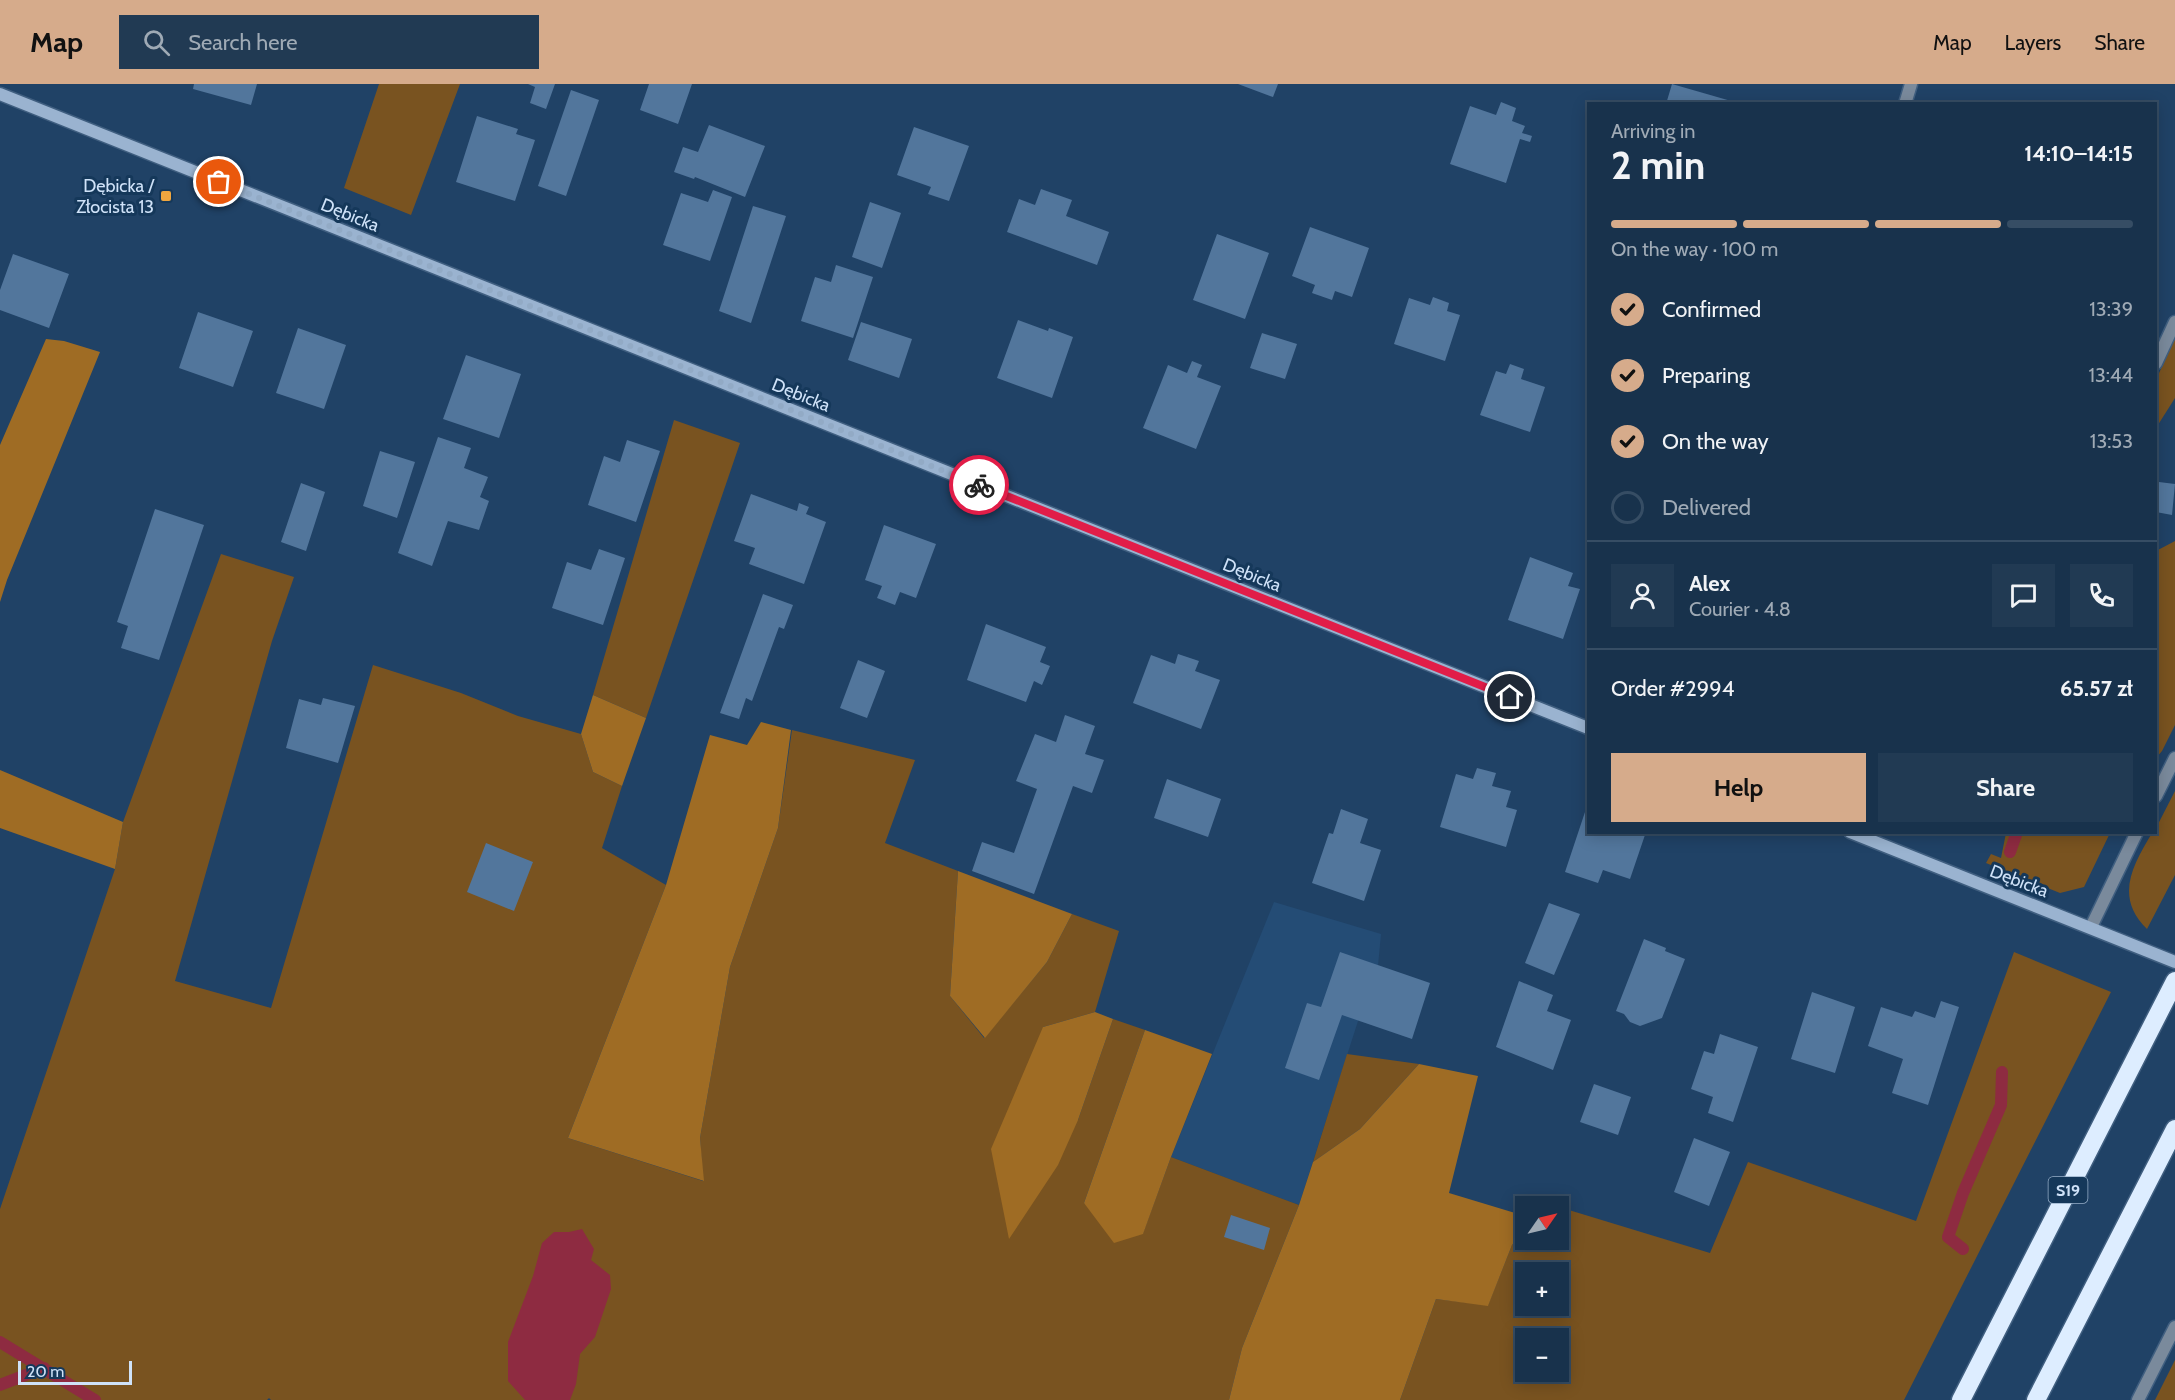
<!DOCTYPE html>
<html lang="en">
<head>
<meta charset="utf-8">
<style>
  :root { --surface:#18324c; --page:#213a53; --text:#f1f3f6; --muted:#9faab5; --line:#364d64; --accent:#d6ab8b }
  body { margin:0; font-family:Cabin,sans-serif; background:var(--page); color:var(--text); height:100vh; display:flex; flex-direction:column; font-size:22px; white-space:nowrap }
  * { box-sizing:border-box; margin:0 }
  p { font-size:20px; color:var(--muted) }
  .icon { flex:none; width:33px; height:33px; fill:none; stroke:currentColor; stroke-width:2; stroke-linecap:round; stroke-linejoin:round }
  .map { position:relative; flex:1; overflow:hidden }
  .side { position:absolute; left:1587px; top:18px; width:570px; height:732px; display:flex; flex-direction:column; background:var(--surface); border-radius:0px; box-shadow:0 3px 15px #0003,0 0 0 2px var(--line) }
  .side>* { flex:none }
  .needle { width:39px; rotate:56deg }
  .buttons { position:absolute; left:1515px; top:1112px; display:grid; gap:12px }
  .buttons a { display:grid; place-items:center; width:54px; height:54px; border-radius:0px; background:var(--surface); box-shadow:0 3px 15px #0003,0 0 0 2px var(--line); font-size:30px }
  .scale { position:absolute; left:18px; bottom:15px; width:114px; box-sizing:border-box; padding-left:6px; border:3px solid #cfe2f8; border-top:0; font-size:16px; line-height:21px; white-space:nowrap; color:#cfe2f8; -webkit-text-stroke:4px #15385a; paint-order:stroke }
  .pin { position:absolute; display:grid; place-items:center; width:51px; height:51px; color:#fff; margin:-26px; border:3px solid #fff; border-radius:50%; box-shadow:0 2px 6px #0007 }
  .courier { position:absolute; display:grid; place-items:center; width:60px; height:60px; margin:-30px; border:4px solid #e11d48; border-radius:50%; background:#fff; color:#222; box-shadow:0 2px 8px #0007 }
  .summary em { font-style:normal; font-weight:700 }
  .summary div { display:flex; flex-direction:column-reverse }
  .summary { display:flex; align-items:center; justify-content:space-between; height:102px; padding:0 24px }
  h1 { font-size:39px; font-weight:700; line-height:45px }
  .bar { display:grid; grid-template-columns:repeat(4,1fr); gap:9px 6px; align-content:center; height:72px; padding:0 24px }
  .bar i { height:8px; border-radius:4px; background:var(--line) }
  .bar .on { background:var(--accent) }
  .bar p { grid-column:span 4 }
  .line { display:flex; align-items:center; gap:15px; padding:0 24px; border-top:2px solid var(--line) }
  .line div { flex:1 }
  .round { display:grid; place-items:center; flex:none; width:63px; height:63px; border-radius:0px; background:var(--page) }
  ol { padding:0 24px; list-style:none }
  li { display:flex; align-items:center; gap:18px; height:66px }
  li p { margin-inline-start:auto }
  li .icon { padding:6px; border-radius:50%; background:var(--accent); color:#111; stroke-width:4 }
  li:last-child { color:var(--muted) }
  li i { width:33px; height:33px; border:3px solid var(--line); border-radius:50% }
  .button { display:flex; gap:12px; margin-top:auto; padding:12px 24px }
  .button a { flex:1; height:69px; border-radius:0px; background:var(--accent); color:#111; font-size:24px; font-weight:700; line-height:69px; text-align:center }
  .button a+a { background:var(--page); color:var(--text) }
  header { display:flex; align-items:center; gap:36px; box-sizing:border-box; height:84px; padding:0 30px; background:var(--accent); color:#111 }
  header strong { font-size:28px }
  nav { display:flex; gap:33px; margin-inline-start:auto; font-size:21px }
  .search { width:420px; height:54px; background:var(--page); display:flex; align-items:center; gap:15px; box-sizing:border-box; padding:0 21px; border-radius:0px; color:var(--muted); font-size:22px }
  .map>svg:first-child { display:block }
</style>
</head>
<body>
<header>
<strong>Map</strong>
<div class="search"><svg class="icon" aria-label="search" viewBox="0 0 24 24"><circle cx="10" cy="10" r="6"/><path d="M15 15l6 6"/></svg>Search here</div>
<nav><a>Map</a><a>Layers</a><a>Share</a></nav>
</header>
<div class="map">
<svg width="2175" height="1316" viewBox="0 0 2175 1316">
  <rect width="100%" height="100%" fill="#204266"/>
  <!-- built -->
  <path fill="#244c75" d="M1274,818L1381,850L1378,882L1358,937L1299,1121L1171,1073Z"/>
  <!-- green -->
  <path fill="#795320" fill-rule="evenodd" d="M379,0H460L411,131L344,104Z
    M2175,253V314L2156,344V296Z
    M674,336L740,359L646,634L593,611Z
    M2175,457V641L2162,667L2156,674V467Z
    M221,470L294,493L272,557L175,897L271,924L373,581L461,609L518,632L581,650L593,688L622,702L602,764L666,801L568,1054L703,1097L700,1054L730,883L778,744L792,646L915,676L885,759L958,787L950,912L984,954L1047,878L1072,830L1119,847L1095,928L1043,943L1078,1036L1113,935L1145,946L1084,1119L1143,1149L1171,1073L1299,1121L1242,1264L1229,1316H271L269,1314L267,1316H0V1125L115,785L123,738Z
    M2175,707V791L2147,845C2114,813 2133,781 2152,749L2156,748V744Z
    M2006,749V748L2110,749L2084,803L2060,809L1986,779L1991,770L2001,774Z
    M2014,868L2111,908L1904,1316H1400L1436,1215L1488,1221L1512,1161L1525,1144L1526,1155H1558L1559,1123L1710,1169L1748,1078L1916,1137ZM1526,1188H1558V1221H1526ZM1526,1254H1558V1287H1526Z
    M1347,970L1419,980L1360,1045L1313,1078Z
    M2175,1276V1316H2155Z"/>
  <!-- forest -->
  <path fill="#9f6c24" d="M46,255L64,257L100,268L7,496L0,518V361Z
    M593,611L646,634L622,702L593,688L581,650Z
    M761,638L791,646L778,744L730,883L700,1054L704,1097L568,1054L666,801L710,651L747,661Z
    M0,686L123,738L115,785L0,744Z
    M958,787L1072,830L1047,878L985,954L950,912Z
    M1095,928L1113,935L1078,1036L1058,1081L1009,1155L991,1065L1043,943Z
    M1145,946L1212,970L1171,1073L1143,1150L1114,1159L1084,1119Z
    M1419,980L1478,992L1449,1109L1525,1132V1144L1512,1161L1488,1222L1436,1215L1400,1316H1229L1242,1264L1299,1121L1313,1078L1360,1045Z"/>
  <!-- water -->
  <path fill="#8e2b41" d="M582,1145L594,1165L591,1176L610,1191L611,1205L595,1253L580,1270L576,1300L570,1316H525L508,1297V1258L533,1192L542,1159L554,1148H569Z"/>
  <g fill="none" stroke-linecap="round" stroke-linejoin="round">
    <!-- stream -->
    <path stroke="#8e2b41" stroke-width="12" d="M2010,768L2017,748
      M1963,1165L1948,1153L1963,1109L2001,1021L2002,988
      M0,1258L95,1316
      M0,1301L44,1284"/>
  </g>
  <!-- building -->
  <path fill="#52769c" d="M194,0H257L251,21L193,5Z
    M528,0H555L546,25L530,19L535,3Z
    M649,0H692L678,40L640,26Z
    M1238,0H1278L1273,13Z
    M1672,0L1738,19V20H1666Z
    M571,6L599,16L566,112L538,102Z
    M1501,18L1516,24L1512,37L1525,42L1522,49L1532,52L1530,58L1520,55L1506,99L1450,80L1470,22L1496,31Z
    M477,32L518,45L516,50L535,56L515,117L456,98Z
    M709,41L765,62L745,113L695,93L694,95L674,88L683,63L698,68Z
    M914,43L969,62L949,117L928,110L931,103L897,91Z
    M1041,105L1072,116L1066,132L1109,148L1097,181L1007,148L1019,115L1035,121Z
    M713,106L732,113L710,177L663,161L681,109L708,118Z
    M870,118L901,129L882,184L852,173Z
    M753,122L786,132L751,239L719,227Z
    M1310,143L1369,164L1352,213L1335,207L1332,216L1312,209L1315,201L1292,192Z
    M1217,150L1269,169L1245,235L1193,216Z
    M13,170L69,190L49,244L0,226V206Z
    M836,181L873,193L853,254L801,237L815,193L831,198Z
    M1433,213L1449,219L1447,227L1460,231L1445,277L1394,260L1409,214L1430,221Z
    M198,228L253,247L233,303L179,284Z
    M1018,236L1048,247L1049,244L1073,253L1052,314L997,294Z
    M861,238L912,255L899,294L848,276Z
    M298,244L346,261L324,325L276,309Z
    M1262,249L1297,260L1285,295L1250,284Z
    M466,271L521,290L499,354L443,335Z
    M1192,277L1202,281L1197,293L1221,302L1196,365L1143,344L1168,281L1187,289Z
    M1510,280L1524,285L1521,295L1545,303L1530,348L1480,331L1496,287L1506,290Z
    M438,353L471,364L464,384L488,393L480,413L489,417L479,446L448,437L432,482L398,469Z
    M627,356L660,367L636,438L588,421L604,372L620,378Z
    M380,367L415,378L397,434L363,422Z
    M2159,398L2175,400L2172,431L2156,428Z
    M301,399L325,408L306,467L281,458Z
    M751,410L797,427L799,419L809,423L806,430L826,438L804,500L749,480L755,464L734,457Z
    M155,425L204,441L159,576L121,564L128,542L117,538Z
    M884,441L936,460L916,514L900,508L895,521L877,514L882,502L865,496Z
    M599,465L625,474L603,541L552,524L567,478L591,486Z
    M1530,473L1573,489L1568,502L1580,505L1563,555L1508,536Z
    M763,510L793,521L784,545L779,543L752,617L746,614L739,635L720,629Z
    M986,540L1046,563L1040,578L1050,582L1042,601L1034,597L1026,618L967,596Z
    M1178,570L1199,577L1195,587L1220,596L1201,645L1133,619L1151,571L1175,580Z
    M858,576L885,587L867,634L840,624Z
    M323,614L355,622L338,679L286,664L299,615L321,621Z
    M1065,631L1095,642L1085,670L1104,676L1092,709L1073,702L1034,810L972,787L982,758L1014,769L1037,705L1016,697L1035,650L1056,658Z
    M1477,684L1496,689L1492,702L1511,707L1506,723L1517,726L1506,763L1440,743L1456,690L1473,695Z
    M1167,695L1221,715L1208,753L1154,734Z
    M1588,719V748H1646L1630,795L1603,786L1598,799L1565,788Z
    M1341,725L1368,735L1360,759L1381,766L1364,817L1312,799L1329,749L1333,750Z
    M486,759L533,778L514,827L467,808Z
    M1549,819L1580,830L1554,891L1525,879Z
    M1644,855L1666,864L1665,867L1685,875L1662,934L1640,942L1630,938L1624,930L1616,927Z
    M1340,868L1430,899L1412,955L1342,931L1319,996L1285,984L1307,919L1321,923Z
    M1519,897L1553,911L1547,927L1571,936L1553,986L1496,963Z
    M1812,908L1855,923L1835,989L1791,975Z
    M1941,917L1959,923L1928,1021L1892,1009L1903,975L1868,962L1881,923L1912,933L1915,927L1935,934Z
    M1720,950L1758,963L1733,1038L1708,1029L1713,1013L1691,1005L1704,967L1714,970Z
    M1594,1000L1631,1013L1618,1051L1580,1038Z
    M1694,1054L1730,1068L1709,1122L1674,1108Z
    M1231,1131L1270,1144L1264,1166L1224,1153Z"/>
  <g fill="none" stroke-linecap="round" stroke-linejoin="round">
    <!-- lane casing -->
    <g stroke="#405f80" stroke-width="15">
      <path id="lane" d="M2156,279L2175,238
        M2138,1316L2175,1243"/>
    </g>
    <!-- street casing -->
    <g stroke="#405f80" stroke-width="15">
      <path id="street" d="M1905,20L1911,0
        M2156,712L2175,674
        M2091,843L2137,748"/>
    </g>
    <!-- secondary casing -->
    <g stroke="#405f80" stroke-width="15">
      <path id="secondary" d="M0,10L1588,644
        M1850,748L2175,878"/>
    </g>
    <!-- highway casing -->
    <g stroke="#405f80" stroke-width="21">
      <path id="highway" d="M1961,1316L2175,897
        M2036,1316L2175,1045"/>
    </g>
    <!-- lane -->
    <use href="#lane" stroke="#7a8a9c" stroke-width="12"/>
    <!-- street -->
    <use href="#street" stroke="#7a8a9c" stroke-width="12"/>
    <!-- secondary -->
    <use href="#secondary" stroke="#9ab3d0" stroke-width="12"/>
    <!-- highway -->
    <use href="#highway" stroke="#ddedff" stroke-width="18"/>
  </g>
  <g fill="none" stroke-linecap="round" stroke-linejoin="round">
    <!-- done -->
    <path stroke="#92aac5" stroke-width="6" stroke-dasharray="0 10.8" d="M219,98L979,401"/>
    <!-- route -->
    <path stroke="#e11d48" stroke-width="8" d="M979,401L1510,613"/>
  </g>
  <!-- markers -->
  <rect fill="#f0a63f" stroke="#15385a" stroke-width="2" x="160" y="106" width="12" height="12" rx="3"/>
  <g text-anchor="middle" stroke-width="6" stroke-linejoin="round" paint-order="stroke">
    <!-- shield labels -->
    <rect fill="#15385a" stroke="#97afc9" stroke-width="1.5" x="2048.5" y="1093" width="39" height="26" rx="4.5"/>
    <g font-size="16" font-weight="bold" fill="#cfe2f8">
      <text x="2068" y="1112">S19</text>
    </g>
    <!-- poi labels -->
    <g font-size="18" fill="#cfe2f8" stroke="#15385a" text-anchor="end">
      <text x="154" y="108">Dębicka /<tspan x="154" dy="21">Złocista 13</tspan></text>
    </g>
    <!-- street labels -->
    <g font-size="18" fill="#cfe2f8" stroke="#15385a">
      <text transform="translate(350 131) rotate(22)" y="6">Dębicka</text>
      <text transform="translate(801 311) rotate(22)" y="6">Dębicka</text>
      <text transform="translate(1252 491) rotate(22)" y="6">Dębicka</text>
      <text transform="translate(2019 797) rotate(21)" y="6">Dębicka</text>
    </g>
  </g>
</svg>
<div class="buttons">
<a><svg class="needle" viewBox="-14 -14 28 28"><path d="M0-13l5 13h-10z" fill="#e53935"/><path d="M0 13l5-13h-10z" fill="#9faab5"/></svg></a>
<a>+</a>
<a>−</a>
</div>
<div class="scale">20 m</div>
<div class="pin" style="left:219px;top:98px;background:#ea580c"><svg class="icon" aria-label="bag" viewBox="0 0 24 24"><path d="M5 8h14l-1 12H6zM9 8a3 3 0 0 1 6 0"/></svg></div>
<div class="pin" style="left:1510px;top:613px;background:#1f2937"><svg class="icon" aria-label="home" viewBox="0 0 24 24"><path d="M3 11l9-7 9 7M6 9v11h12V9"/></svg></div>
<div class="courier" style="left:979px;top:401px"><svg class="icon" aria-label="bike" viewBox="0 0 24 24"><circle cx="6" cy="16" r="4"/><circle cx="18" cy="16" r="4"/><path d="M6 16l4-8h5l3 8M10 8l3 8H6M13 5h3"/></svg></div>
<section class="side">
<div class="summary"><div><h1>2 min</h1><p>Arriving in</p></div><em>14:10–14:15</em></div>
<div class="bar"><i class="on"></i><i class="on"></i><i class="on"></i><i></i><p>On the way · 100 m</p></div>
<ol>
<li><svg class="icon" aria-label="check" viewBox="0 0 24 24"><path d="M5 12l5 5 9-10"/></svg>Confirmed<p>13:39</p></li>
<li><svg class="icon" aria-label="check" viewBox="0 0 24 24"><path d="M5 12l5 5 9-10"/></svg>Preparing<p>13:44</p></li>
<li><svg class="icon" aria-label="check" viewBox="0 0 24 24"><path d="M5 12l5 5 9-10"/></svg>On the way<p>13:53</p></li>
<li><i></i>Delivered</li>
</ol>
<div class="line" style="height:108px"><a class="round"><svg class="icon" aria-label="person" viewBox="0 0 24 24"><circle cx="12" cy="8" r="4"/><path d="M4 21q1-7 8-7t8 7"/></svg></a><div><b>Alex</b><p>Courier · 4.8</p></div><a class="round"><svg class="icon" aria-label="chat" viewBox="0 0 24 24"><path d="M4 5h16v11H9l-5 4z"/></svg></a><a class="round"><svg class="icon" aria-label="phone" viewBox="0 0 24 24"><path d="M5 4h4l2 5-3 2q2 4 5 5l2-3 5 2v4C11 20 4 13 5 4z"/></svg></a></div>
<div class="line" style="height:78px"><div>Order #2994</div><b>65.57 zł</b></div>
<div class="button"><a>Help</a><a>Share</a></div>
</section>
</div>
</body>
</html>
